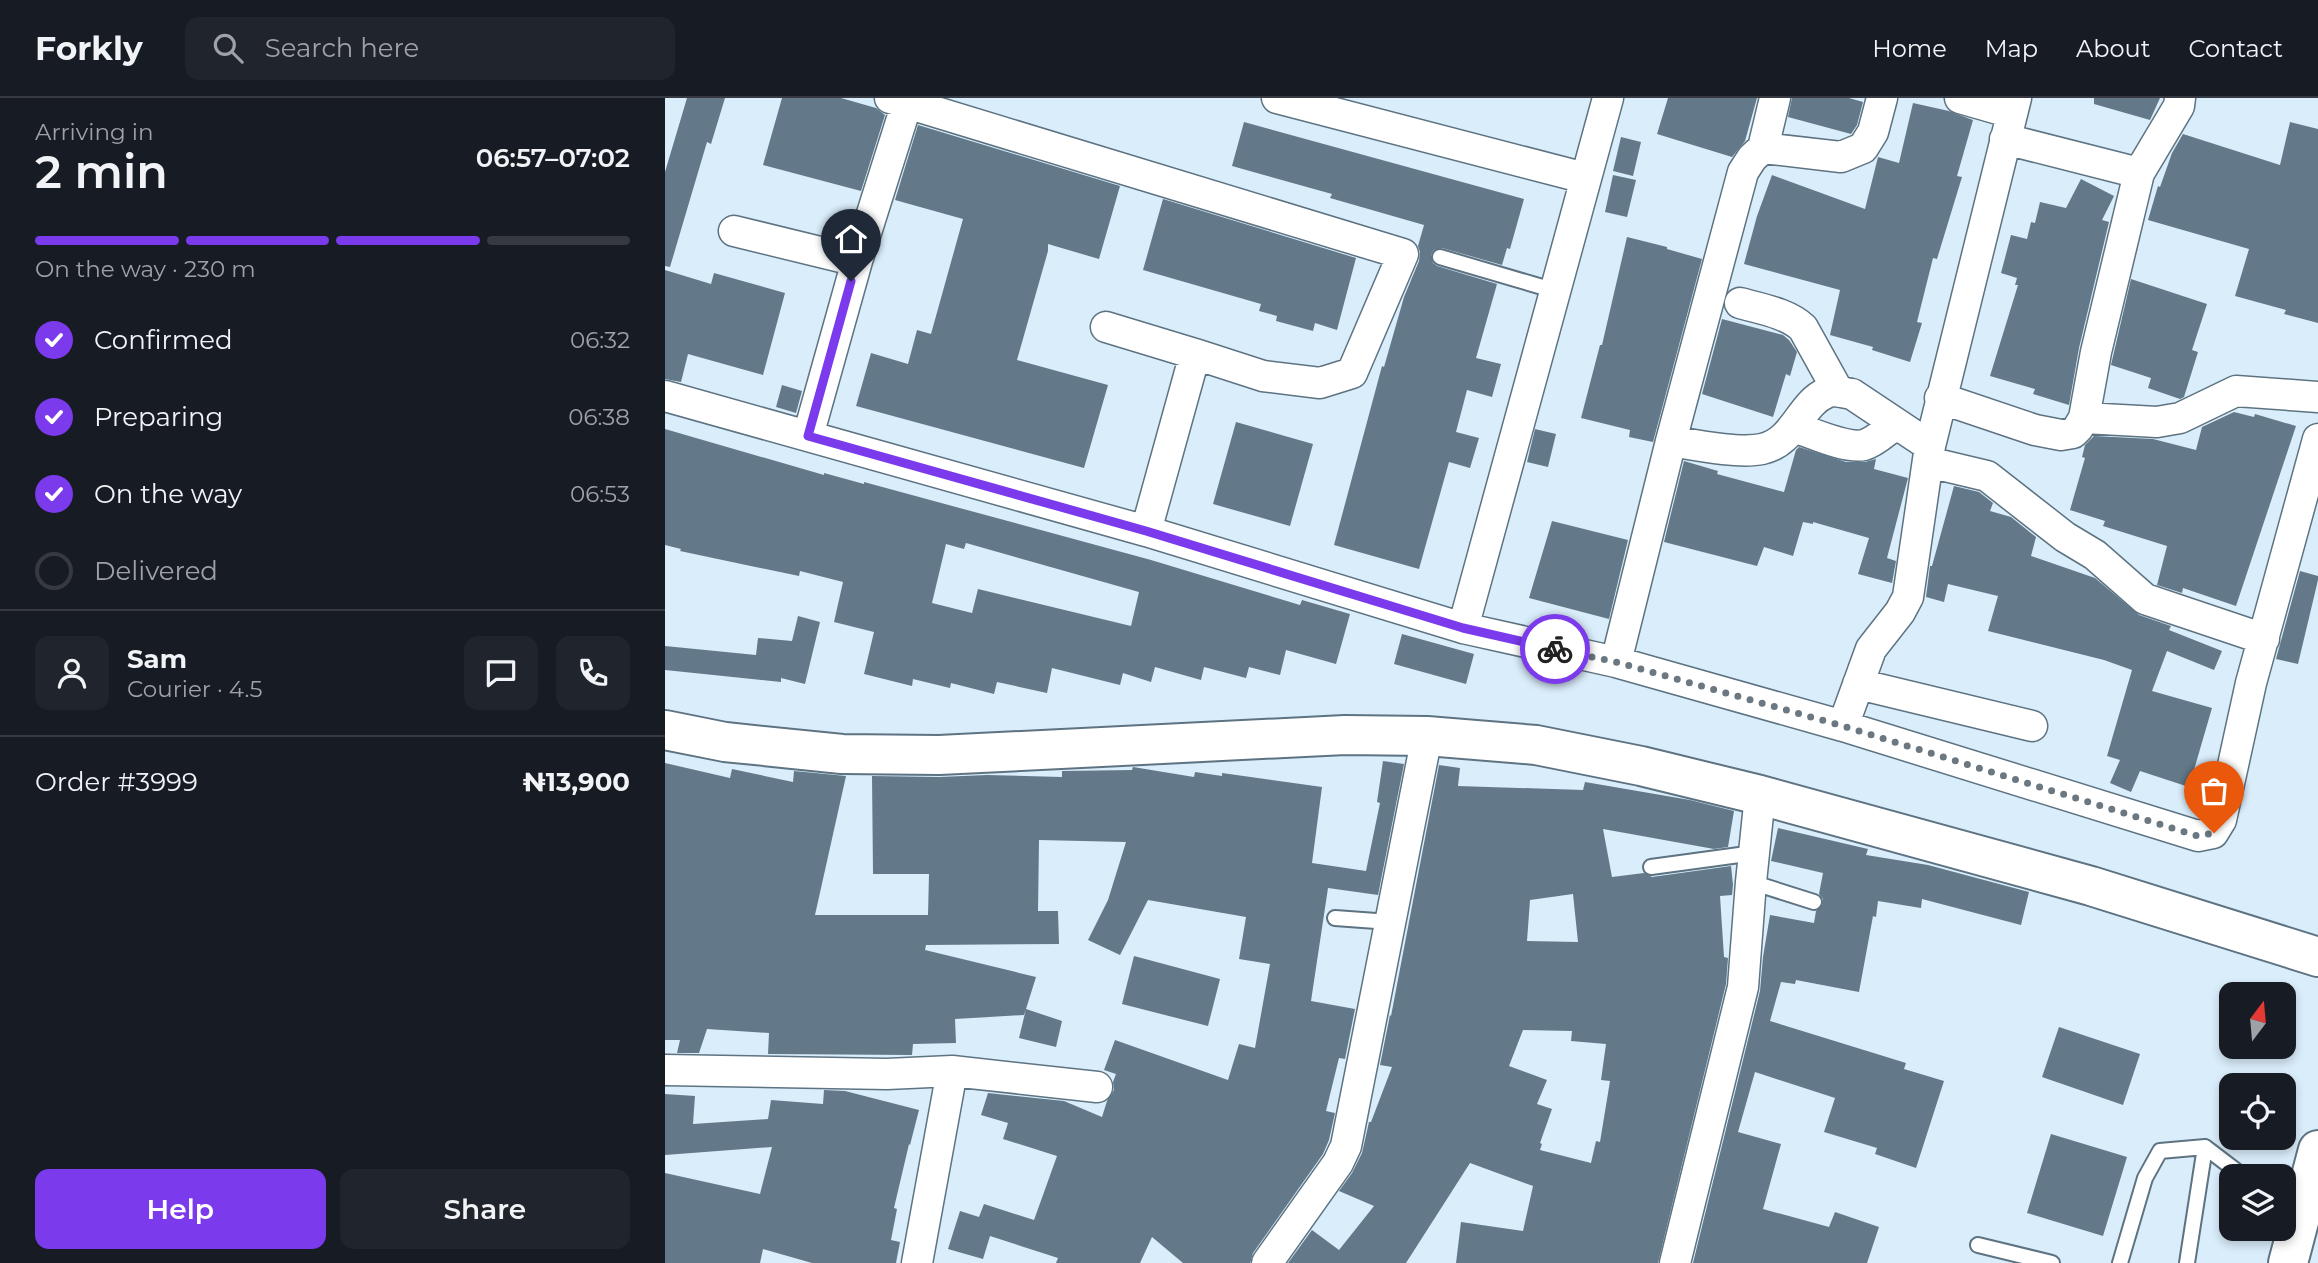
<!DOCTYPE html>
<html lang="en">
<head>
<meta charset="utf-8">
<style>
  :root { --surface:#171b24; --page:#20242c; --text:#f1f3f6; --muted:#9ea1a6; --line:#363941; --accent:#7c3aed }
  body { margin:0; font-family:Montserrat,sans-serif; background:var(--page); color:var(--text); height:100vh; display:flex; flex-direction:column; font-size:26px; white-space:nowrap }
  * { box-sizing:border-box; margin:0 }
  p { font-size:23px; color:var(--muted) }
  .icon { flex:none; width:38px; height:38px; fill:none; stroke:currentColor; stroke-width:2; stroke-linecap:round; stroke-linejoin:round }
  .map { position:relative; flex:1; overflow:hidden }
  .panel { display:flex; flex-direction:column; background:var(--surface); width:665px }
  .panel>* { flex:none }
  .needle { width:46px; rotate:16deg }
  .buttons { position:absolute; left:1554px; top:884px; display:grid; gap:14px }
  .buttons a { display:grid; place-items:center; width:77px; height:77px; border-radius:14px; background:var(--surface); box-shadow:0 4px 10px #0003; font-size:35px }
  .pin { position:absolute; display:grid; place-items:center; width:60px; height:60px; color:#fff; margin:-72px -30px; border-radius:50% 50% 50% 0; rotate:-45deg; box-shadow:0 0 7px #0007 }
  .pin .icon { rotate:45deg }
  .courier { position:absolute; display:grid; place-items:center; width:70px; height:70px; margin:-35px; border:5px solid #7c3aed; border-radius:50%; background:#fff; color:#222; box-shadow:0 2px 9px #0007 }
  .overview em { font-style:normal; font-weight:600 }
  .overview div { display:flex; flex-direction:column-reverse }
  .overview { display:flex; align-items:center; justify-content:space-between; height:119px; padding:0 35px }
  h1 { font-size:46px; font-weight:600; line-height:52px }
  .bar { display:grid; grid-template-columns:repeat(4,1fr); gap:10px 7px; align-content:center; height:84px; padding:0 35px }
  .bar i { height:9px; border-radius:5px; background:var(--line) }
  .bar .active { background:var(--accent) }
  .bar p { grid-column:span 4 }
  .line { display:flex; align-items:center; gap:18px; padding:0 35px; border-top:2px solid var(--line) }
  .line div { flex:1 }
  .round { display:grid; place-items:center; flex:none; width:74px; height:74px; border-radius:14px; background:var(--page) }
  ol { padding:0 35px; list-style:none }
  li { display:flex; align-items:center; gap:21px; height:77px }
  li p { margin-inline-start:auto }
  li .icon { padding:7px; border-radius:50%; background:var(--accent); color:#fff; stroke-width:4 }
  li:last-child { color:var(--muted) }
  li i { width:38px; height:38px; border:4px solid var(--line); border-radius:50% }
  .cta { display:flex; gap:14px; margin-top:auto; padding:14px 35px }
  .cta a { flex:1; height:80px; border-radius:14px; background:var(--accent); color:#fff; font-size:28px; font-weight:600; line-height:80px; text-align:center }
  .cta a+a { background:var(--page); color:var(--text) }
  header { display:flex; align-items:center; gap:42px; box-sizing:border-box; height:98px; padding:0 35px; background:var(--surface); border-bottom:2px solid var(--line) }
  header strong { font-size:33px }
  nav { display:flex; gap:38px; margin-inline-start:auto; font-size:24px }
  .search { width:490px; height:63px; background:var(--page); display:flex; align-items:center; gap:18px; box-sizing:border-box; padding:0 24px; border-radius:14px; color:var(--muted); font-size:26px }
  main { display:flex; flex:1; min-height:0 }
  .map>svg:first-child { display:block }
</style>
</head>
<body>
<header>
<strong>Forkly</strong>
<div class="search"><svg class="icon" aria-label="search" viewBox="0 0 24 24"><circle cx="10" cy="10" r="6"/><path d="M15 15l6 6"/></svg>Search here</div>
<nav><a>Home</a><a>Map</a><a>About</a><a>Contact</a></nav>
</header>
<main>
<section class="panel">
<div class="overview"><div><h1>2 min</h1><p>Arriving in</p></div><em>06:57–07:02</em></div>
<div class="bar"><i class="active"></i><i class="active"></i><i class="active"></i><i></i><p>On the way · 230 m</p></div>
<ol>
<li><svg class="icon" aria-label="check" viewBox="0 0 24 24"><path d="M5 12l5 5 9-10"/></svg>Confirmed<p>06:32</p></li>
<li><svg class="icon" aria-label="check" viewBox="0 0 24 24"><path d="M5 12l5 5 9-10"/></svg>Preparing<p>06:38</p></li>
<li><svg class="icon" aria-label="check" viewBox="0 0 24 24"><path d="M5 12l5 5 9-10"/></svg>On the way<p>06:53</p></li>
<li><i></i>Delivered</li>
</ol>
<div class="line" style="height:126px"><a class="round"><svg class="icon" aria-label="person" viewBox="0 0 24 24"><circle cx="12" cy="8" r="4"/><path d="M4 21q1-7 8-7t8 7"/></svg></a><div><b>Sam</b><p>Courier · 4.5</p></div><a class="round"><svg class="icon" aria-label="chat" viewBox="0 0 24 24"><path d="M4 5h16v11H9l-5 4z"/></svg></a><a class="round"><svg class="icon" aria-label="phone" viewBox="0 0 24 24"><path d="M5 4h4l2 5-3 2q2 4 5 5l2-3 5 2v4C11 20 4 13 5 4z"/></svg></a></div>
<div class="line" style="height:91px"><div>Order #3999</div><b>₦13,900</b></div>
<div class="cta"><a>Help</a><a>Share</a></div>
</section>
<div class="map">
<svg width="1653" height="1165" viewBox="0 0 1653 1165">
  <rect width="100%" height="100%" fill="#daedfb"/>
  <!-- building -->
  <path fill="#637989" fill-rule="evenodd" d="M22,0H60L46,46L42,44L5,169L0,168V74Z
    M117,0H176L211,10L220,17L196,93L98,67Z
    M1003,0H1092L1080,43L1067,59L992,36Z
    M1127,0H1184L1198,4L1192,27L1186,36L1123,19Z
    M1429,0H1495L1485,22L1429,6Z
    M1248,5L1284,13L1308,22L1292,78L1297,79L1272,161L1268,160L1252,224L1257,225L1245,264L1207,252L1208,249L1165,237L1175,192L1079,166L1092,118L1107,77L1200,111L1213,59L1234,65Z
    M579,24L859,101L845,151L842,150L837,167L777,150L769,152L766,157L768,165L772,168L832,186L811,260L836,266L827,299L802,292L791,334L814,340L805,370L784,364L754,471L669,447L717,268L719,269L739,199L754,163L755,154L753,148L759,127L665,100L667,96L567,68Z
    M1625,24L1653,31V225L1619,216L1621,212L1570,198L1584,151L1483,122L1493,88L1495,89L1507,55L1518,36L1615,67Z
    M253,27L455,88L434,161L383,146V153L352,262L443,287L419,370L191,308L206,255L243,266L252,232L266,236L298,121L230,102Z
    M956,39L976,44L968,78L948,73Z
    M948,77L971,82L962,119L940,114Z
    M1416,81L1449,98L1437,122L1444,124L1414,250L1404,307L1368,296L1370,291L1325,278L1353,187H1350L1352,180L1336,175L1346,137L1362,141L1366,124L1370,125L1375,104L1401,110Z
    M498,101L691,160L672,232L650,225L648,233L611,223L612,218L594,213L596,206L478,172Z
    M962,139L1002,149V151L1037,161L988,344L964,339L965,332L916,320L935,247H937Z
    M0,172L46,186L49,175L120,195L98,277L23,256L16,284L0,281Z
    M1466,181L1542,206L1527,252L1533,254L1519,299L1515,301L1483,290L1486,280L1446,267Z
    M1057,221L1118,237L1124,242L1132,254L1125,278L1121,276L1108,319L1037,296Z
    M117,287L137,293L131,315L111,309Z
    M1569,314L1589,319L1590,316L1631,328L1571,508L1518,490L1517,495L1492,487L1502,448L1438,428L1440,423L1405,412L1420,360L1417,359L1420,347L1429,338L1488,341L1531,352L1537,329Z
    M571,324L648,346L625,428L548,406Z
    M0,331L159,377V375L199,386V384L486,462L635,507L637,502L685,516L671,566L621,552L615,577L584,569L581,580L539,569L536,582L490,569L486,584L458,575L455,587L387,570L382,595L332,584L329,596L286,585L285,590L248,581L247,588L199,576L209,534L169,524L178,484L135,473L134,478L81,467L15,453L16,451L0,447ZM301,445L474,494L466,528L313,491L307,515L267,505L281,446L299,451Z
    M870,331L891,336L883,369L862,364Z
    M1134,349L1181,364H1200L1211,361L1209,371L1243,380L1222,460L1231,463L1227,485L1193,476L1204,440L1148,424V426L1138,424L1128,458L1099,449L1092,468L999,444L1019,363L1053,373L1052,376L1119,394L1131,352Z
    M1289,388L1314,394L1328,405L1325,413L1346,419L1371,439L1366,458L1430,480L1474,517L1506,528L1504,532L1557,553L1549,572L1502,553L1487,593L1547,610L1524,689L1475,673L1466,694L1445,685L1455,662L1442,658L1467,572L1439,562L1323,533L1333,498L1283,486L1279,504L1261,499L1265,468H1267Z
    M887,423L963,442L944,521L864,500Z
    M1635,473L1653,478V482L1633,566L1611,561Z
    M133,518L155,524L140,586L116,580V584L0,572V548L91,557L93,540L127,543Z
    M737,536L809,556L801,586L729,566Z
    M718,663L739,666L713,797L663,790L646,903L690,911L680,961L674,960L661,1013L670,1015L664,1042L658,1056L588,1155L585,1165H518L487,1139L475,1165H391L393,1160L325,1138L318,1161L283,1151L295,1113L314,1119L319,1106L369,1122L392,1058L338,1041L343,1025L316,1017L323,995L399,1003L437,1019L442,1003L449,992L448,984L451,976L439,972L450,942L563,982L574,946L590,950L605,866L574,861L581,819L483,802L455,857L423,842L443,802L461,744L374,742L373,813H393L394,846L261,847L260,852L371,879L361,911L397,923L391,949L354,940L361,911L359,917L290,921L291,945L248,946L247,957L103,956L104,935L42,931L34,955H12L15,942H0V665L65,680L67,671L128,684L129,673L181,678L150,817H263L264,776H208L207,678L274,679L322,677L397,679V673L467,672L468,669L529,679L530,674L557,678V675L657,689L647,765L701,773L715,705L712,704Z
    M774,667L795,670L793,688L918,692L920,684L1025,702L1069,713L1063,749L1049,751L938,731L947,779L979,775L987,779L1066,768L1068,787L1067,797L1055,798L1059,859L1063,860L1061,886L993,1165H791L796,1124L858,1133L868,1088L805,1065L741,1165H623L647,1132L674,1152L709,1108L674,1093L687,1075L697,1055L704,1024H706L727,969L715,967L725,917L726,918ZM908,796L913,844L862,843L865,802ZM858,932L907,933L906,943L941,946L936,982L945,983L935,1044L931,1043L926,1065L875,1052L877,1046L875,1045L887,1011L872,1006L882,982L844,968Z
    M1113,730L1203,751L1201,757L1263,767L1364,794L1356,827L1257,801L1256,810L1213,803L1211,819L1208,818L1194,894L1131,882L1130,886L1116,884L1105,923L1241,965L1239,971L1279,983L1251,1070L1210,1056L1212,1050L1159,1034L1170,1000L1090,974L1073,1034L1116,1046L1098,1111L1164,1129L1170,1114L1214,1129L1202,1165H1028L1095,893L1098,859L1105,817L1149,825L1151,813L1158,806V801L1154,796L1158,775L1106,763Z
    M469,858L555,881L543,928L457,906Z
    M1394,929L1475,956L1458,1007L1377,979Z
    M159,992L180,993L254,1012L245,1047L244,1046L229,1110L232,1111L226,1142L235,1144L231,1165H147L98,1151L95,1165H0V1075L95,1096L107,1049L0,1057V996L30,998L28,1026L103,1021L106,1002L158,1006Z
    M1386,1036L1462,1059L1438,1138L1362,1115Z"/>
  <g fill="none" stroke-linecap="round" stroke-linejoin="round">
    <!-- lane casing -->
    <g stroke="#5d7382" stroke-width="18">
      <path id="lane" d="M775,159L891,193
        M986,769L1089,755
        M1086,784L1149,804
        M670,820L725,824
        M1313,1147L1387,1165
        M1455,1165L1480,1080L1495,1053L1540,1049L1578,1078
        M1522,1165L1540,1049"/>
    </g>
    <!-- street casing -->
    <g stroke="#5d7382" stroke-width="33">
      <path id="street" d="M225,0L738,156L687,275L655,285L598,278L530,256
        M612,0L920,80
        M1295,0L1347,15
        M1340,41L1474,75
        M1098,50L1110,0
        M69,133L192,163L143,338
        M192,163L242,5
        M1075,205C1096,211 1122,215 1138,230L1173,293
        M441,229L530,256L481,433
        M0,298L481,433L798,530L951,564L1178,628L1533,738L1548,735L1556,722L1586,585L1653,341
        M1275,300L1370,332L1396,337L1408,335L1413,330L1419,320L1431,254L1474,75L1514,8L1515,0
        M1419,320L1492,324L1515,320L1571,293L1653,299
        M1129,329C1147,335 1181,351 1199,347C1210,344 1222,332 1231,326
        M1006,343C1030,347 1074,356 1097,351C1130,344 1135,306 1161,295C1168,291 1179,295 1187,296L1265,348
        M1263,364L1322,378L1400,439L1430,457L1480,501L1599,541
        M798,530L943,0
        M951,564L1006,343L1078,74L1087,60L1098,50L1176,59L1198,50L1208,34L1217,0
        M1193,586L1367,628
        M1178,628L1206,551L1235,514L1243,499L1265,348L1351,0
        M0,972L222,976L287,973L432,989
        M252,1165L287,973
        M602,1165L673,1065L681,1048L762,638
        M1010,1165L1078,889L1086,784L1095,697"/>
    </g>
    <!-- secondary casing -->
    <g stroke="#5d7382" stroke-width="42">
      <path id="secondary" d="M0,632L60,644L177,656L274,657L680,637L762,638L871,647L976,668L1095,697L1426,788L1653,859"/>
    </g>
    <!-- primary casing -->
    <g stroke="#5d7382" stroke-width="42">
      <path id="primary" d="M1623,1165L1653,1052"/>
    </g>
    <!-- lane -->
    <use href="#lane" stroke="#fff" stroke-width="14"/>
    <!-- street -->
    <use href="#street" stroke="#fff" stroke-width="30"/>
    <!-- secondary -->
    <use href="#secondary" stroke="#fff" stroke-width="38"/>
    <!-- primary -->
    <use href="#primary" stroke="#fff" stroke-width="38"/>
  </g>
  <g fill="none" stroke-linecap="round" stroke-linejoin="round">
    <!-- done -->
    <path stroke="#6c7881" stroke-width="7" stroke-dasharray="0 12.6" d="M890,551L951,564L1178,628L1533,738L1549,735"/>
    <!-- route -->
    <path stroke="#7c3aed" stroke-width="9" d="M186,183L143,338L481,433L798,530L890,551"/>
  </g>
</svg>
<div class="buttons">
<a><svg class="needle" viewBox="-14 -14 28 28"><path d="M0-13l5 13h-10z" fill="#e53935"/><path d="M0 13l5-13h-10z" fill="#9ea1a6"/></svg></a>
<a><svg class="icon" aria-label="locate" viewBox="0 0 24 24"><circle cx="12" cy="12" r="6"/><path d="M12 2v4M12 18v4M2 12h4M18 12h4"/></svg></a>
<a><svg class="icon" aria-label="layers" viewBox="0 0 24 24"><path d="M12 4l9 5-9 5-9-5zM3 14l9 5 9-5"/></svg></a>
</div>
<div class="pin" style="left:1549px;top:735px;background:#ea580c"><svg class="icon" aria-label="bag" viewBox="0 0 24 24"><path d="M5 8h14l-1 12H6zM9 8a3 3 0 0 1 6 0"/></svg></div>
<div class="pin" style="left:186px;top:183px;background:#1f2937"><svg class="icon" aria-label="home" viewBox="0 0 24 24"><path d="M3 11l9-7 9 7M6 9v11h12V9"/></svg></div>
<div class="courier" style="left:890px;top:551px"><svg class="icon" aria-label="bike" viewBox="0 0 24 24"><circle cx="6" cy="16" r="4"/><circle cx="18" cy="16" r="4"/><path d="M6 16l4-8h5l3 8M10 8l3 8H6M13 5h3"/></svg></div>
</div>
</main>
</body>
</html>
